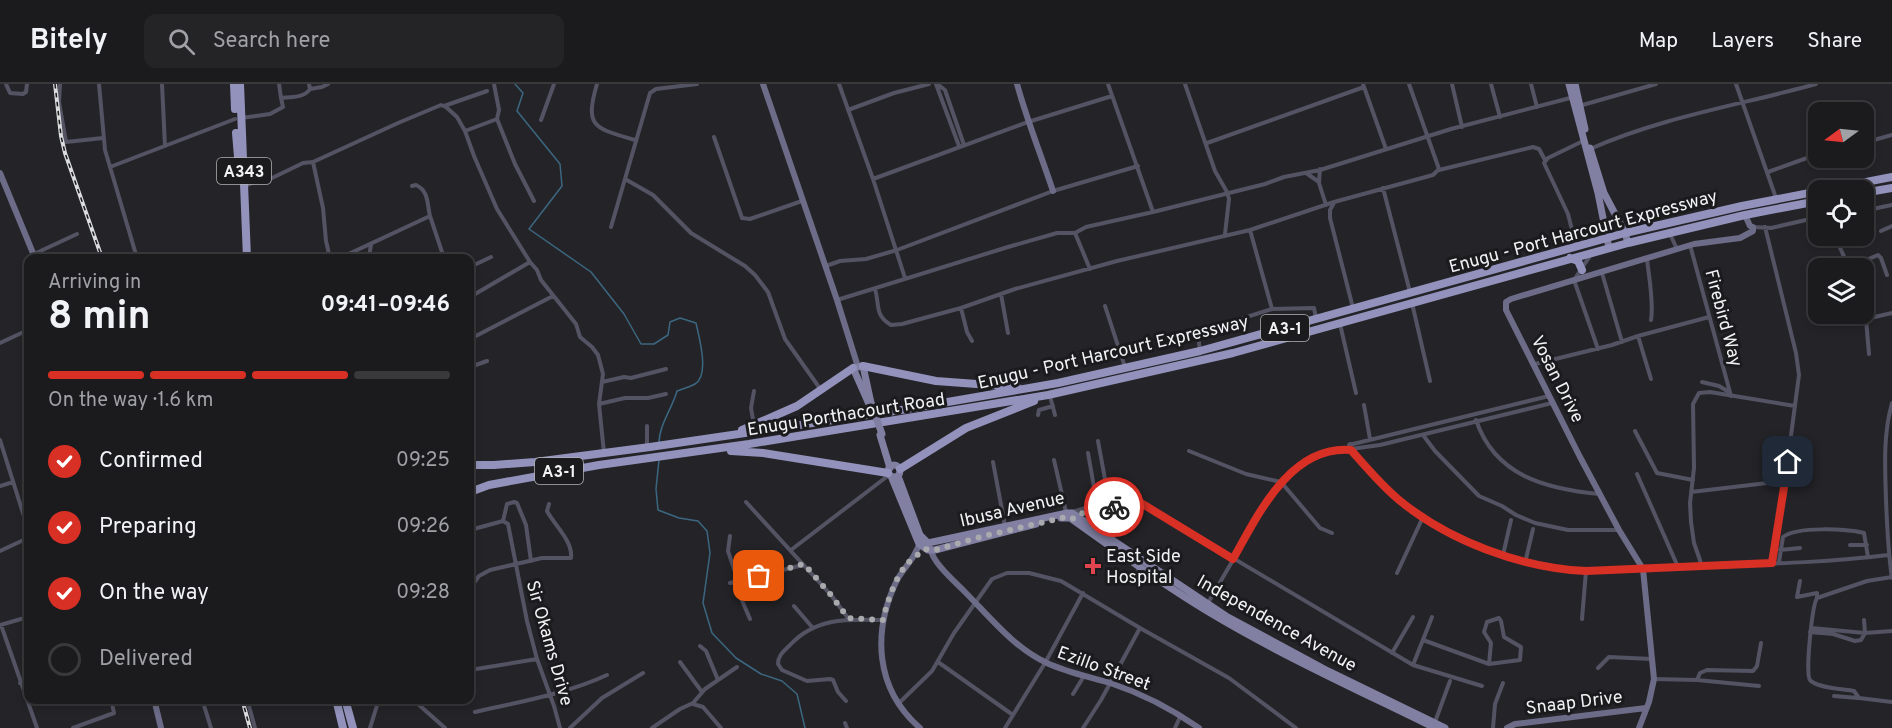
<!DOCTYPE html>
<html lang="en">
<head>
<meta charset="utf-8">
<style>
  :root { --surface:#1b1b1e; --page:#242427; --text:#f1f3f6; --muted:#a0a1a4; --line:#39393c; --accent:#d93025 }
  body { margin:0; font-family:Overpass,sans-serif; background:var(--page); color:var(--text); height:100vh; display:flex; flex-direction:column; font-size:22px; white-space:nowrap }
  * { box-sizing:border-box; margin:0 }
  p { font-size:20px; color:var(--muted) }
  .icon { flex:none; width:33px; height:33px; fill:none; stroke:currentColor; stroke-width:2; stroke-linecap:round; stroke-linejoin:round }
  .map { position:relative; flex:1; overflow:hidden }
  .panel { position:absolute; left:24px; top:170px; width:450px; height:450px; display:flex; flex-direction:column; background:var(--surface); border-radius:12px; box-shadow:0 3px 9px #0003,0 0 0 2px var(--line) }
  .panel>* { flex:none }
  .needle { width:39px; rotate:255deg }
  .tools { position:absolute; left:1808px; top:18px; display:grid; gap:12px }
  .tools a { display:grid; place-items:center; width:66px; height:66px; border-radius:12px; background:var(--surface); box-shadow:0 3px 9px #0003,0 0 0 2px var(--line); font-size:30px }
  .pin { position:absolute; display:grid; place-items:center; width:51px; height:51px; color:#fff; margin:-26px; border-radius:12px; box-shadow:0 3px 9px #0006 }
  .courier { position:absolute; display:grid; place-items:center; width:60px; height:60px; margin:-30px; border:4px solid #d93025; border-radius:50%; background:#fff; color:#222; box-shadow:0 2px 8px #0007 }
  .head em { font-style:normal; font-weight:700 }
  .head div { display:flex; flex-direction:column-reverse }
  .head { display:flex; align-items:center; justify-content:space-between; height:102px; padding:0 24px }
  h1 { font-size:39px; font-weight:700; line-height:45px }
  .bar { display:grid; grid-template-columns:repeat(4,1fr); gap:9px 6px; align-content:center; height:72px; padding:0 24px }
  .bar i { height:8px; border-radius:4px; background:var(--line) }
  .bar .on { background:var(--accent) }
  .bar p { grid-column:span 4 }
  ol { padding:0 24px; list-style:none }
  li { display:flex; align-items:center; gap:18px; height:66px }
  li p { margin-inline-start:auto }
  li .icon { padding:6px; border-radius:50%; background:var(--accent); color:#fff; stroke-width:4 }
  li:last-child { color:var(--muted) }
  li i { width:33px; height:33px; border:3px solid var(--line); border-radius:50% }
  header { display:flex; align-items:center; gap:36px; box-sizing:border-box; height:84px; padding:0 30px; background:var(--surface); border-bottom:2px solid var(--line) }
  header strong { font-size:28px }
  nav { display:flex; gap:33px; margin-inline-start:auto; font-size:21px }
  .search { width:420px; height:54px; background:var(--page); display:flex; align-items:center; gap:15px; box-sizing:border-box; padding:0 21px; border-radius:12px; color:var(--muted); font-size:22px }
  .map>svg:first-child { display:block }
</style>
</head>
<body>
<header>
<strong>Bitely</strong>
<div class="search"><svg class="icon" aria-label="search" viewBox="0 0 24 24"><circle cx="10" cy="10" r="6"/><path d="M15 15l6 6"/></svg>Search here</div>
<nav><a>Map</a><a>Layers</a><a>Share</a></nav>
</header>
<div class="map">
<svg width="1892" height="644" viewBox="0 0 1892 644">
  <rect width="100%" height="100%" fill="#242428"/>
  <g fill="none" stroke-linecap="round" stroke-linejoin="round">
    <!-- stream -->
    <path stroke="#3c6780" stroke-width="1.5" d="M515,0L523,9L517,27L560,80L562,102L529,145L591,188L624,230L641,260H654L668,251L670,238L680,234L696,239C699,253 710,291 695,300C690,303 682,305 677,307C672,325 659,341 659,359
      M659,376L656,405L658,426L679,434L698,437L707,447L710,469L703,519L712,549L736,574L761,590L782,597L797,610L805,644"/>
    <!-- street -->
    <path stroke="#535364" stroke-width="4" d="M6,0L10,9L23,10L26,8L27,0
      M60,0L59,18L66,58L103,54
      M99,0L105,66L137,174
      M162,0L165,62
      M279,0L281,14
      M494,0L499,26L497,35L515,80L534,117
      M597,0C584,44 595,44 635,56
      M839,0L873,95L905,194
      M936,0L959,62
      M937,0L945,6L964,61
      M1108,0L1153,128
      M1185,0L1215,87L1227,108L1229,115L1225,150
      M1363,0L1386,65
      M1452,0L1462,43
      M1491,0L1500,33
      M1531,0L1537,23
      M1736,0L1776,114
      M310,5L322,3L328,0
      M444,22L487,7
      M1579,22L1656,0
      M848,26L894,9L929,0
      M241,34L270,30L283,23L281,14C291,13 304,14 310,5L309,0
      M541,36L554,0
      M465,47L497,35
      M714,53L742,134L750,135L802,117
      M1207,59L1364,3
      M1863,59L1892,51
      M1590,65C1662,33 1740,21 1816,0
      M313,78L323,124L326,157L330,174
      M110,83L235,35
      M1320,85L1319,99L1326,121
      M1439,86L1533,63L1539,65L1545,76
      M1768,88L1818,70
      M1306,89L1319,98
      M625,95L653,111L691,149L745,182L755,191L768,208L785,255L821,306
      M873,95L1028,38L1112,12
      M245,102L264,94L270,95L303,79L313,78L398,39L441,21L446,23L457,33L465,47L474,72L497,125L530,178L537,186L541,196L576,240L580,253L592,263L598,271L603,290L599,320L604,369
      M1383,104L1410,208
      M1334,119L1330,126V134L1353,224
      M1863,127L1892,121
      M430,132L444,174
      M611,143L650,9L656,5L697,0
      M1753,143L1771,144L1806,136H1818
      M1765,143L1796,269L1799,291L1785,397L1772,479
      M1250,146L1272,225L1314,224L1316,234
      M1881,147L1892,142
      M1075,149L1090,185
      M1670,150L1677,165
      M1835,152L1849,184
      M1690,161L1731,312
      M1576,162L1568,130L1544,79L1548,74L1583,57
      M1592,169L1574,196L1598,265
      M34,170L77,150
      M340,174L430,132C427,120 429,107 416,101L412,102
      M369,174L371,160
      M1647,175C1649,194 1654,218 1651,236
      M826,182L840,177L866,175L897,166L1053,107L1138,82
      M470,183L491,173
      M1848,184L1878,171L1881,174L1887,191
      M1602,189L1622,258
      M875,205C880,221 874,231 891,241L902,240L961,224L1015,205L1117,177L1250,146L1334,118L1433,91L1439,85L1409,0
      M1001,210L1008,249
      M470,213L530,178
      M837,216L1008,163L1057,149H1075L1086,143L1153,128L1265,100L1284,93L1320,86L1451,45L1574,13
      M1412,219L1430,297
      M1105,222L1125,283
      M961,224L967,248L972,257
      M1863,225L1866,235L1869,270
      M1866,235L1892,229
      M1340,240L1356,309
      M1638,252L1651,295
      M470,255L553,212
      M0,259L28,246
      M1200,266L1198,252L1200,248L1272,225
      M1535,280L1612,261L1638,252L1709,233
      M470,283L487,277
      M602,298L624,293L631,294L666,285
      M1702,298L1719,302L1729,308
      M754,307L751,324L754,341
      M1050,312L1055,331
      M599,320L625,314H648L666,310
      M1364,321L1370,355
      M1038,331L1039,326L1053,322
      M1476,336C1495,392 1546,405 1599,410
      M647,342V363
      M1635,347L1657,389L1693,396
      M1423,351L1435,367L1479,412L1502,422L1516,431L1535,439L1568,446H1618
      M0,356L28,445
      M1098,357L1109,417
      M1350,360L1351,366C1366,383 1381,401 1398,415C1438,448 1509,480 1560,486C1605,490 1651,484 1697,482C1760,480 1825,479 1888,471
      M1349,361L1549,312
      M1189,367L1246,390L1281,398L1320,444L1332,449
      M1088,369L1097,420
      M1054,376L1066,428
      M993,378L1005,442
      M1637,390L1678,483
      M0,402L13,398
      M1691,408L1785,397
      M746,418L831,511L848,534
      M1072,428L1109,417L1132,414L1413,581L1482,602
      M1076,431L1135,417
      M503,437L507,420L514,418L517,419L526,441L531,477
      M470,446L503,437L508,440L527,537L537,575L554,622L560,644
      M730,452L728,467L738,497
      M1850,461H1867
      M791,466L889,391
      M1780,466L1800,464
      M0,467L28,454
      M1503,471L1511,436
      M1779,478L1783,453C1797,442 1847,445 1864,449L1868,473
      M1525,479L1533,445
      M1702,482L1694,459L1691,438L1690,419L1694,384L1693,320L1699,309L1710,308L1795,322
      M1109,486L1130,497L1133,496L1140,483
      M1397,489L1423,433
      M1892,493L1867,497L1817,514C1812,522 1805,591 1810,596C1816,604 1844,605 1854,607L1859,614L1892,618
      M1892,494C1888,468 1887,442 1886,416C1885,383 1883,351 1892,319
      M1800,497L1797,513L1817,509V514
      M734,498L750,535
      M730,499L803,481
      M470,504L479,492L490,486L542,474H571C573,457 555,442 547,427L549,420
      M1208,519L1262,426L1281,398L1303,379L1329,368L1380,361L1552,319
      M794,522L812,543
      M1582,535L1586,487
      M0,541L28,533
      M1,541L37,644
      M1811,544L1865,549L1892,547
      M1810,548L1833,550L1855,557L1861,556L1865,549L1864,536
      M1423,556L1489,580L1520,576L1521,563L1504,553L1501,537L1499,534L1487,538L1484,548L1491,559L1489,580
      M700,562L706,567L718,596
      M1392,569L1413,533
      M680,578L702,608
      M938,578L1013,631
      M1413,581L1432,533
      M1598,584L1609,573L1652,575
      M470,586L537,575
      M1654,595L1697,596L1759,602
      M1697,596L1700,589L1707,586L1753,587L1757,582L1761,559
      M20,599L28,595
      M1073,610L1084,592
      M1834,612L1858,614
      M202,615L211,644
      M247,615L255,644
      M846,617L838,608L833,596L830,595L807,597L782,586L778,580C778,571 784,567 790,561C816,533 848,535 883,536
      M693,619L705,605L737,583
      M418,620L445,644
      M693,620L703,623L721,644
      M898,620L932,587L954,549L992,495L1007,489H1029L1061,497L1140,544
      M475,628C519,618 566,610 607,591
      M1435,638L1450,597
      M845,639L847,644
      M73,644L114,629L111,615
      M370,644L379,615
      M570,644L602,614L643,589
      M652,644L680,625L693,619
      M1005,644L1045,579L1083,509
      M1083,644L1101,616L1140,544L1229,594L1296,644
      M1175,644L1180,633
      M1493,644L1495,620L1503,599"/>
    <!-- secondary -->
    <path stroke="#6d6c88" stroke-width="6" d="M763,0L837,216L858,283
      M1017,0C1027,36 1041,71 1053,107
      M0,89L35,174
      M930,464C933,479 953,496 964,507C989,532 1014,564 1047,579C1068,589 1091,593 1113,600C1143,610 1173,626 1199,644
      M154,615L161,644
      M920,644C875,605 872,548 897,496C902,487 908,481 913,473C916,468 918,462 922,457
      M1507,644L1515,640L1646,624
      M1639,644L1649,618L1654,595L1643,485L1619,446L1580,373L1506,226V218L1511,215L1694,160L1740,154L1753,147V143L1750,142L1745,131"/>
    <!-- primary -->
    <path stroke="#8180a3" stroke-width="7" d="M1569,0L1598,109L1609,164
      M1575,0L1585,45
      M1590,64L1604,109L1625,149L1628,159
      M869,320L853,284L863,282L871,319
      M880,351L890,384
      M888 387a6 6 0 1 1 12 0a6 6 0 1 1-12 0Z
      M891,392L919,460L928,466H935L1036,440
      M898,392L920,451L928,459L1067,429H1072L1226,532L1328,587L1445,644
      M1061,434H1070C1115,466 1160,499 1207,527C1280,571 1358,606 1435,644"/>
    <!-- highway -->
    <path stroke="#9392bc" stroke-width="8" d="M234,0L235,25
      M240,0L247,174
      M236,49L239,85
      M1863,109L1892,104
      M1570,174L1578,177L1582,186
      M863,282L936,297L1017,303
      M742,346L797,322L853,284
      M731,367L763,369L888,389
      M470,381H494L535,378L650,363L901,326L1058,299L1200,267L1625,149L1742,122L1892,93
      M900,385L966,344L1034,317
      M470,408L489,401L599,381L749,360L1048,311L1233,269L1628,159L1745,131L1818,117
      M336,615L343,644
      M345,615L353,644"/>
    <!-- rail casing -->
    <g stroke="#dbdcde" stroke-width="4">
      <path id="rail" d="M55,0L61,52L65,69L102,174
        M242,615L250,644"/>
    </g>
    <!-- rail -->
    <use href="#rail" stroke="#1b1b1e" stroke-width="1.5" stroke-dasharray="4.5" stroke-linecap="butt"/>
    <!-- primary-bridge -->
    <path stroke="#8180a3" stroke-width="7" d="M871,319L882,350"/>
  </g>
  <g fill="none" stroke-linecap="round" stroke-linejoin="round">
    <!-- done -->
    <path stroke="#a9aaad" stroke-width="6" stroke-dasharray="0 10.8" d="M759,492L804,480L831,511L848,534L883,536C887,518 895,495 906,481C911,475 919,470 925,465L935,466L984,452L1066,433L1072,435L1079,430L1114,423"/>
    <!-- route -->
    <path stroke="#d93025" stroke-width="8" d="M1114,423L1136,416L1233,475C1258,431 1290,361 1351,366C1366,383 1381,401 1399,416C1449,457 1521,484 1586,487L1772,479L1788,378"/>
  </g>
  <!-- markers -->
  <path fill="#e0444e" stroke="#1b1b1e" stroke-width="2" d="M1090 473h6v6h6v6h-6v6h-6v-6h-6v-6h6z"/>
  <g text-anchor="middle" stroke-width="6" stroke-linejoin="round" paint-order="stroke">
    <!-- shield labels -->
    <g fill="#1b1b1e" stroke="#b1b2b4" stroke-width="1.5">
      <rect x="217" y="74" width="54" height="26" rx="4.5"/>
      <rect x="1261" y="231" width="48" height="26" rx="4.5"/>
      <rect x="535" y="374" width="48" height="26" rx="4.5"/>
    </g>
    <g font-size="16" font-weight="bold" fill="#f1f2f4">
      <text x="244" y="93">A343</text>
      <text x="1285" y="250">A3-1</text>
      <text x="559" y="393">A3-1</text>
    </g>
    <!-- street labels -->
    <g font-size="18" fill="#f1f2f4" stroke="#1b1b1e">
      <text transform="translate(1583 147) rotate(-15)" y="6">Enugu - Port Harcourt Expressway</text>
      <text transform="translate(1724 234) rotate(75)" y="6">Firebird Way</text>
      <text transform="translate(1113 268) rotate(-13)" y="6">Enugu - Port Harcourt Expressway</text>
      <text transform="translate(1558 295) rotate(63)" y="6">Vosan Drive</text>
      <text transform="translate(846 330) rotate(-9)" y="6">Enugu Porthacourt Road</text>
      <text transform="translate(1012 425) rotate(-13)" y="6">Ibusa Avenue</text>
      <text transform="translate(1277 539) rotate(29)" y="6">Independence Avenue</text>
      <text transform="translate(550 559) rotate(74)" y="6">Sir Okams Drive</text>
      <text transform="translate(1104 584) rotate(20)" y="6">Ezillo Street</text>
      <text transform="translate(1574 618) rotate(-7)" y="6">Snaap Drive</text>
    </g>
    <!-- poi labels -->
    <g font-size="18" fill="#f1f2f4" stroke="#1b1b1e" text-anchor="start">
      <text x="1106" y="478">East Side<tspan x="1106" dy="21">Hospital</tspan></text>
    </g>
  </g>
</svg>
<div class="tools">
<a><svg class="needle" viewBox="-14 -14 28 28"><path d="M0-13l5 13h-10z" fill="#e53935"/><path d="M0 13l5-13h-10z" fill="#a0a1a4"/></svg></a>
<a><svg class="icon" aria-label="locate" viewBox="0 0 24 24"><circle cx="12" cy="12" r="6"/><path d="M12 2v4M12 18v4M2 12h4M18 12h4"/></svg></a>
<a><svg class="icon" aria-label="layers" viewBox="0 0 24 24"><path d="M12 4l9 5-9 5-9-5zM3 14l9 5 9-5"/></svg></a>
</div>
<div class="pin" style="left:759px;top:492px;background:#ea580c"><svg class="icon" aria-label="bag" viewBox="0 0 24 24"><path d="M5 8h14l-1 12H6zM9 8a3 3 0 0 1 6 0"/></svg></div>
<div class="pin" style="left:1788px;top:378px;background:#1f2937"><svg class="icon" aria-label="home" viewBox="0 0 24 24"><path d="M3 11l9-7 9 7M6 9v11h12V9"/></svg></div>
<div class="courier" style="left:1114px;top:423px"><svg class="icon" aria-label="bike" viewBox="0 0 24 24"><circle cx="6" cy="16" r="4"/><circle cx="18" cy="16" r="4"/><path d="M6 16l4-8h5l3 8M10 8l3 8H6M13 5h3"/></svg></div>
<section class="panel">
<div class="head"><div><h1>8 min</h1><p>Arriving in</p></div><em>09:41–09:46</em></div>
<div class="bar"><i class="on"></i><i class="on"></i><i class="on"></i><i></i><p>On the way · 1.6 km</p></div>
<ol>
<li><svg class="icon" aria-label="check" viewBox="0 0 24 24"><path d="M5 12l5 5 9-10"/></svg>Confirmed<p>09:25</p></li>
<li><svg class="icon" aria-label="check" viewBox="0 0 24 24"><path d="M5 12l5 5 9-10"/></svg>Preparing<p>09:26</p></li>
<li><svg class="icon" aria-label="check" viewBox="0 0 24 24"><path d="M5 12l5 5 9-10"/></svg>On the way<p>09:28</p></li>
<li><i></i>Delivered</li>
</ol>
</section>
</div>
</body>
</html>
